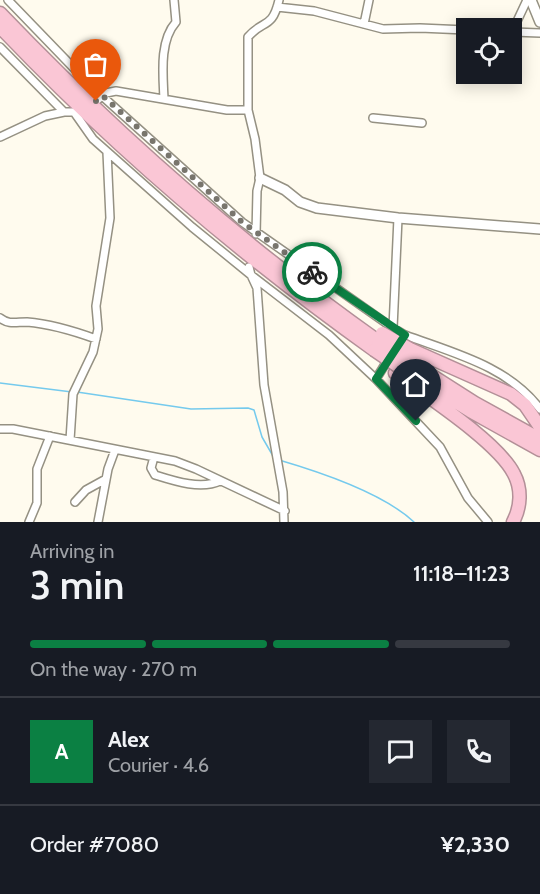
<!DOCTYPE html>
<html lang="en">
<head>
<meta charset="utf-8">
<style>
  :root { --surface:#171b24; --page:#242831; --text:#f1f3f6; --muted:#9ea1a6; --line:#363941; --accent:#0b8043 }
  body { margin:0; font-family:Cabin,sans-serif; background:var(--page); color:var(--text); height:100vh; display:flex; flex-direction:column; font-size:22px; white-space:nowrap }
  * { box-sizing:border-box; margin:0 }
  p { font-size:20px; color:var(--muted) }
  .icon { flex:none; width:33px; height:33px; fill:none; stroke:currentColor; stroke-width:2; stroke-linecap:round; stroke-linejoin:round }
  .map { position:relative; height:522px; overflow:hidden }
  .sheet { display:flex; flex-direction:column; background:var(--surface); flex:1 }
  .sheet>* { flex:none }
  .tools { position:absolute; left:456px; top:18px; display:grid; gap:12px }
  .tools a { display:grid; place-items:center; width:66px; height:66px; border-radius:0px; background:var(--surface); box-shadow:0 3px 15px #0003; font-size:30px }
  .pin { position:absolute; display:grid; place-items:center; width:51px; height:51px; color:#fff; margin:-62px -26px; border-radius:50% 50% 50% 0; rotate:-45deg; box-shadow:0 0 6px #0007 }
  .pin .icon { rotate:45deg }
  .courier { position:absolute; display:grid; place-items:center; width:60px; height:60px; margin:-30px; border:4px solid #0b8043; border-radius:50%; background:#fff; color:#222; box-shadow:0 2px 8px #0007 }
  .head em { font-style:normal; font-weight:600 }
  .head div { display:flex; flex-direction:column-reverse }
  .head { display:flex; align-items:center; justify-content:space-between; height:102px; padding:0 30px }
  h1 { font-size:39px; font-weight:600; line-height:45px }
  .bar { display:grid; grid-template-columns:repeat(4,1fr); gap:9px 6px; align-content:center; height:72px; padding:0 30px }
  .bar i { height:8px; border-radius:4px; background:var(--line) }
  .bar .current { background:var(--accent) }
  .bar p { grid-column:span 4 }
  .line { display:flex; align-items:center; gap:15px; padding:0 30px; border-top:2px solid var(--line) }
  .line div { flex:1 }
  .round { display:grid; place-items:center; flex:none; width:63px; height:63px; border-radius:0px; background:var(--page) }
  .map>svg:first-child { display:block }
</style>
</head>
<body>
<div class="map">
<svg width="540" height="522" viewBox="0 0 540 522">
  <rect width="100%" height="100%" fill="#fffbee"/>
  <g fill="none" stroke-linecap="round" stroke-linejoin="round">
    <!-- stream -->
    <path stroke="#75caed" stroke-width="1.5" d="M0,383L72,392
      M77,392L191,409L248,408L254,410L262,437L273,456
      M279,460C320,472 383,493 414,522"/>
    <!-- street casing -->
    <g stroke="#959183" stroke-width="10">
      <path id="street" d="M8,0L92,87L242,222L393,328L405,335C453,353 508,366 540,409
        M277,7L314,11L383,29L420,28L466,30
        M364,24L369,0
        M512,32L527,0
        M513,32L540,33
        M0,47L64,112H74L93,139L192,227L251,275L257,288L264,385L283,492L284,522
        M465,71L466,59
        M164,99C163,75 159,41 176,22L174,0
        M96,101L106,93L116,91L227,110H248
        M373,118L422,123
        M0,137L45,116L64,112
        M256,234L257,191L260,178L255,139L248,110V37C263,19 272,30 279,0
        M249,267L251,275L329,335L376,379L440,447L468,498L488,522
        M0,318C9,325 16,322 27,322C51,324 74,331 96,339
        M393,328L398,218
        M376,379L389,358
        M0,429H13L175,461L196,469L285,511
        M70,440L73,394L93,352L98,329L96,306L110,218L107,152
        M154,457L151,468L155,475C174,481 201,490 220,481
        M75,502L86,490L106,479
        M29,522L37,503V469L50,436
        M98,522L108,469L115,450"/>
    </g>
    <!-- secondary casing -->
    <g stroke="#959183" stroke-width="12">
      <path id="secondary" d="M531,0L540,22
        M260,178L285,190L300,202L317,208L398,218L540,229"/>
    </g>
    <!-- highway casing -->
    <g stroke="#b39098" stroke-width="15">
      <path id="highway" d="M0,13C116,134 241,244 378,341
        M0,27C115,148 238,253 374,350
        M410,349L511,394L525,405L540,427
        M406,359L475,403L540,439
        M395,373C425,395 498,442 514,474C522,489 521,507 513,522
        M409,373L470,411L540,450"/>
    </g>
    <!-- street -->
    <use href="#street" stroke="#fff" stroke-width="7"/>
    <!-- secondary -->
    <use href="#secondary" stroke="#fff" stroke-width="9"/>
    <!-- highway -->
    <use href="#highway" stroke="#fac6d5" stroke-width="12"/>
    <!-- highway-bridge casing -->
    <g stroke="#b39098" stroke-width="15" stroke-linecap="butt">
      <path id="highway-bridge" d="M382,333L410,349
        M378,341L406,359
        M374,350L399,367"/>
    </g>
    <!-- highway-bridge -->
    <use href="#highway-bridge" stroke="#fac6d5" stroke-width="12"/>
  </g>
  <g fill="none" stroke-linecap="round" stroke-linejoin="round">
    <!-- done -->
    <path stroke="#78756d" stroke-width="6" stroke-dasharray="0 10.8" d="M96,101L103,96L242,222L312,272"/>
    <!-- route -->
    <path stroke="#0b8043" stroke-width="8" d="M312,272L405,335L376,379L416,421"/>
  </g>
</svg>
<div class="tools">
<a><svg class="icon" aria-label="locate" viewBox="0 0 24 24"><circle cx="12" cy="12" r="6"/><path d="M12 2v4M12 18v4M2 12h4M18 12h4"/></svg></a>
</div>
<div class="pin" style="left:96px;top:101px;background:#ea580c"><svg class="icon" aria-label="bag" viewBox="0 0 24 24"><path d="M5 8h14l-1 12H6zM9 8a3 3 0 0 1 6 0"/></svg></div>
<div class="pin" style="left:416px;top:421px;background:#1f2937"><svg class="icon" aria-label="home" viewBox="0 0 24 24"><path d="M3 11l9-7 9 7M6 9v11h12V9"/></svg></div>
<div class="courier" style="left:312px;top:272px"><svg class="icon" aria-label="bike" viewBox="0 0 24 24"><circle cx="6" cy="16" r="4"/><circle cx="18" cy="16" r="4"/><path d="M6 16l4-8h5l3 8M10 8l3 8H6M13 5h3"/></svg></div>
</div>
<section class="sheet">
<div class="head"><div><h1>3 min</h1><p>Arriving in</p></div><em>11:18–11:23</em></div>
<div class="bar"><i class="current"></i><i class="current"></i><i class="current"></i><i></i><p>On the way · 270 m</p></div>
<div class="line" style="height:108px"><b class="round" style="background:var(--accent);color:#fff">A</b><div><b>Alex</b><p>Courier · 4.6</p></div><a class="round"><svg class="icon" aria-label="chat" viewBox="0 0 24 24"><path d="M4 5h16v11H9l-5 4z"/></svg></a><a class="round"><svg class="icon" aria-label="phone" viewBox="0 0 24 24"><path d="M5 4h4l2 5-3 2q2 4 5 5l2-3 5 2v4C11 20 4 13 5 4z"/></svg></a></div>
<div class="line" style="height:78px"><div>Order #7080</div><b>¥2,330</b></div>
</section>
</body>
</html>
